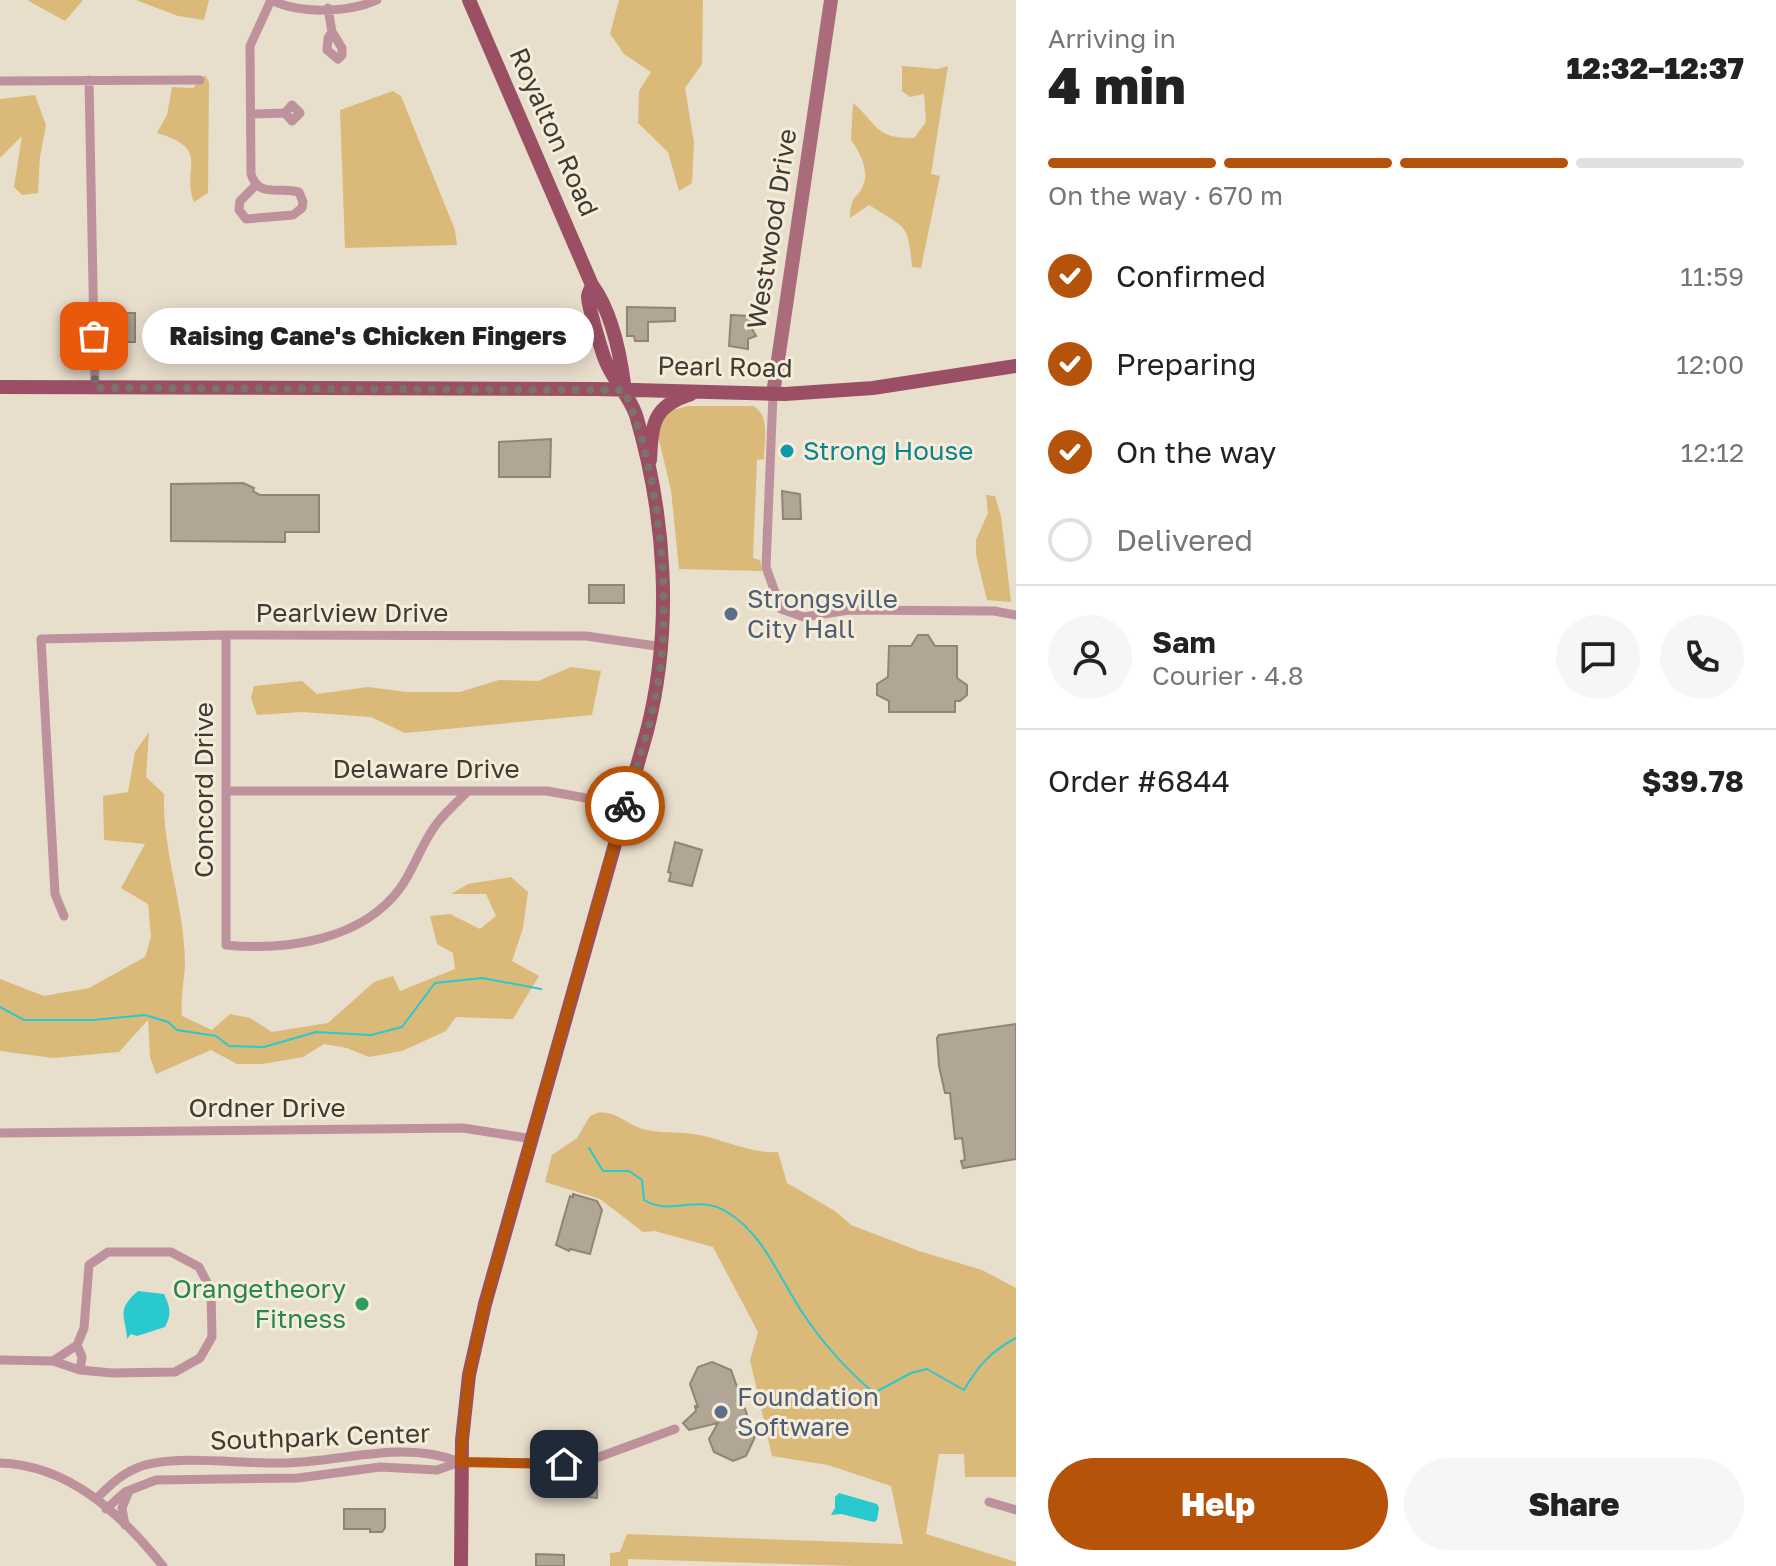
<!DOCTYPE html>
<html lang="en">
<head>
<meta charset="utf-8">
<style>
  :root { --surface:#fff; --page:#f6f6f6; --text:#222; --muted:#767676; --line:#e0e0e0; --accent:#b45309 }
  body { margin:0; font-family:"Golos Text",sans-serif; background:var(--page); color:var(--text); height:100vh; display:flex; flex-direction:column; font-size:30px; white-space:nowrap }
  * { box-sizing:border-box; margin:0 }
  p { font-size:26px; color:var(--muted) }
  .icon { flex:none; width:44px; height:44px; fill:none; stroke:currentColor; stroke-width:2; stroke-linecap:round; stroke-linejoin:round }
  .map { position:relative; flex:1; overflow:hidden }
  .drawer { display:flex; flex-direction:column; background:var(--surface); width:760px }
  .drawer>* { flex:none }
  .pin { position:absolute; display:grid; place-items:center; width:68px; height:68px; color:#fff; margin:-34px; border-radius:16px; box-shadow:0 4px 12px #0006 }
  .courier { position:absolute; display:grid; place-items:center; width:80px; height:80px; margin:-40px; border:6px solid #b45309; border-radius:50%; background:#fff; color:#222; box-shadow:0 2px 10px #0007 }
  .bubble { position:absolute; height:56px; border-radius:28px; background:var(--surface); box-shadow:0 4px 20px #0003; font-size:26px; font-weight:800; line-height:56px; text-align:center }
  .summary em { font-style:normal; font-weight:800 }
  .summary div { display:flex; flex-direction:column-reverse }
  .summary { display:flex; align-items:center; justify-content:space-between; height:136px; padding:0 32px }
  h1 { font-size:52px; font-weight:800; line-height:60px }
  .bar { display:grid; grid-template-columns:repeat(4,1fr); gap:12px 8px; align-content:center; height:96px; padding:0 32px }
  .bar i { height:10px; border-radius:6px; background:var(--line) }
  .bar .active { background:var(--accent) }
  .bar p { grid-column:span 4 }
  .line { display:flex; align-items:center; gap:20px; padding:0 32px; border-top:2px solid var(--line) }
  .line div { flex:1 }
  .round { display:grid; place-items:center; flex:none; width:84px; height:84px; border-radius:42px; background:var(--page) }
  ol { padding:0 32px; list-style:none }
  li { display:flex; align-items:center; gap:24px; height:88px }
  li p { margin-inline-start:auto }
  li .icon { padding:8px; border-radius:50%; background:var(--accent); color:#fff; stroke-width:4 }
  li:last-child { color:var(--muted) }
  li i { width:44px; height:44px; border:4px solid var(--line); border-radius:50% }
  .action { display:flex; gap:16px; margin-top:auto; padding:16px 32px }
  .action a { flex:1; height:92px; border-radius:48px; background:var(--accent); color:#fff; font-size:32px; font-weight:800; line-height:92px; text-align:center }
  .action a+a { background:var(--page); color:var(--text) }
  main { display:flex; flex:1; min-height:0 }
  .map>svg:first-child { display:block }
</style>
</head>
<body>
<main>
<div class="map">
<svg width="1016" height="1566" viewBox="0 0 1016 1566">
  <rect width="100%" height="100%" fill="#e8decc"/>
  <!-- green -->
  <path fill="#dab979" d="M27,0H83L65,21Z
    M136,0H209L204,20L178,16Z
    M619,0H703L702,64L685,88L694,143L692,183L679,191L668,152L638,123L639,91L651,72L624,54L610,34Z
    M902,66L938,69L948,66L931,174L940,176L921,268L912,267C908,223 907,229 869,205L850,218C851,191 858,201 864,183C869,172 859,149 851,140L853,103C879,125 873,138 914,138L926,122L924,94L910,97L902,91Z
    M205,75L209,82L208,193L194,202C180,167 213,150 157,133L167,115L172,87L193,88Z
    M393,91L401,96L455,230L457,245L345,248L340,110Z
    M35,95L46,125L40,157L38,193L22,195L14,187L22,136L0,158V99Z
    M753,406C771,416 764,441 764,459L757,460L753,558L760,560L762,571L679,569L671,490L658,436L661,413L688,406Z
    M986,495L995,496L1001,516L1011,602L987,600L976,555V540L988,513Z
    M571,667L601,671L592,715L405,733L371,717L302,712L257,715L251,698L254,686L302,681L317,694L368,687L407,692H460L499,680L538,681Z
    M149,732L146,777L164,794C162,850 184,904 185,961C185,979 180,997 182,1016L212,1030L230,1014L250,1018L272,1032L328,1023L374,982L393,976L400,991L455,969L453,953L437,944L430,916L450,914L480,929L496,916L486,894H451L468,884L511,877L528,892L523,928L512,961L539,976L513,1019L456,1017L446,1031L402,1051L369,1057L347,1048L324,1044L303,1057L262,1064H237L211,1050L156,1074L150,1057L148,1020L119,1052L53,1058L0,1051V979L44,996L89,988L145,957L151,937L148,904L121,888L145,844L104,840L103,796L128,792L135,752Z
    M597,1113C616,1110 625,1124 643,1129C660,1134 676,1131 693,1134C722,1138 749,1154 778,1152L787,1183L835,1211L851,1225L919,1251L982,1270L1016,1288V1477H965L964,1454H939L926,1534L1016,1562V1566H854L628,1559V1566H610V1553L620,1552L627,1534L903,1544L891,1486L828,1465L772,1456L750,1360L758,1332L713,1247L655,1231L643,1232L600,1199L545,1182L552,1155L577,1138L590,1116Z"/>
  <!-- water -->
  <path fill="#2ac8cf" d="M138,1291L164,1294C170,1307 172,1314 165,1327L137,1336L131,1334L127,1339C126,1316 115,1311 138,1291Z
    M839,1493L877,1504L879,1508L877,1520L874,1522L841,1514L831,1515L835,1508V1497Z"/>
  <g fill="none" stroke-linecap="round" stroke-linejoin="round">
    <!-- stream -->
    <path stroke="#2ac8cf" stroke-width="2" d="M0,1007L24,1020H93L145,1015L168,1022L177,1030L216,1036L229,1046L264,1047L316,1032L371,1035L402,1027L435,983L482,978L541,989
      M589,1148L603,1171H629L642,1180L644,1200C672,1217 697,1193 727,1212C764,1234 780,1280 804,1315C824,1345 847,1370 874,1393L911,1373L927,1369L964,1390C978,1366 991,1351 1016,1338"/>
  </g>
  <!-- building -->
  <path fill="#b1a595" stroke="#8f8574" stroke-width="2" d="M627,307L675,308V321L648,322V341H635L634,336H627Z
    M121,313H135V342H121Z
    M731,315L752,316L751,327L756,336L748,339V349L729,346Z
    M551,439L550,477H499V442Z
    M243,483L254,488L253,491L260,495H319V532H285V542L171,541V484Z
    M782,491L800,494L801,519H783Z
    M589,585H624V603H589Z
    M918,635H928L935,646H957V678L967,685V695L960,701H955V712H889V701L877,695V684L888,677L889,646H911Z
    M675,842L702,850L692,886L669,881L671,873L668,872Z
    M1016,1024V1159L963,1168L961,1161L965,1160L962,1138L955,1139L950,1093H945L939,1066L937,1038L939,1035Z
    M573,1194L597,1201L602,1210L590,1254L570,1249L569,1251L556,1245L570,1196L573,1197Z
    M712,1362L731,1370L755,1437L746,1456L733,1461L714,1452L709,1439L718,1423L689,1430L683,1423L696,1411L695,1406L698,1407L690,1384L698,1367Z
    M570,1475H597V1498L570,1495Z
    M344,1509H385V1528L382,1532H370V1529H344Z
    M536,1554L564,1555V1566H536Z"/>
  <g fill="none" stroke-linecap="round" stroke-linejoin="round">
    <!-- street -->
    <path stroke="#be929c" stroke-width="9" d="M271,0C299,14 348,13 377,0
      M328,8L332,32L342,48V55L338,59L327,50L328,38L332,32
      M89,80L95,388
      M0,81L200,80
      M251,114L285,113L292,105L300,113L292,121L285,113
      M256,185L240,201L239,210L246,219L293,215L302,208L303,202L299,192C280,186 259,199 251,174L250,46L271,0
      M773,394L766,567L781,609L804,617L849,610L994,611L1016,615
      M226,635V945C287,951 363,940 401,887C415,867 422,842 438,822C447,811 458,801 468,791
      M226,791H547L625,805
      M64,916L55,894L41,639L226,635L586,636L663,647
      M0,1133L463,1128L533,1139
      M77,1345L82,1357L80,1370
      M0,1360L53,1361L80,1370L112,1373L175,1372L200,1358L212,1337L211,1290L199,1267L171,1252H108L89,1265L84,1328L77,1345L53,1361
      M0,1463C69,1465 121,1514 163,1566
      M96,1499C110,1485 124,1471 145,1465C181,1455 241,1464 279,1463C341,1463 401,1439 460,1462
      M989,1502L1016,1510
      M106,1509L125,1492L156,1480L298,1478L380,1467L437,1470L460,1462L568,1463L599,1457L675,1429
      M125,1525L122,1508L129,1491"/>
    <!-- secondary -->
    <path stroke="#aa6b7b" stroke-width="14" d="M773,394L831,0"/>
    <!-- primary -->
    <path stroke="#9b4f64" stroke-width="14" d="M469,0L592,285C611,311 620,353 624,384
      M0,387L598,389L785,394L873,388L1016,366
      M650,460C652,423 653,406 691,394
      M461,1566L462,1440L469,1375L485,1304L647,731C673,629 666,517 636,415C629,395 614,381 606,362C602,353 588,305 588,297C588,293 591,289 592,285"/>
  </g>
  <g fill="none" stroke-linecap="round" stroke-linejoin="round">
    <!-- done -->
    <path stroke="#7a7469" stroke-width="8" stroke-dasharray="0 14.4" d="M94,336L95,388L624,390C661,471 674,612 655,699C648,735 635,770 625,806"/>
    <!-- route -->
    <path stroke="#b45309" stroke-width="10" d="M564,1464L460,1462L469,1375L485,1304L625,806"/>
  </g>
  <!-- markers -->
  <circle fill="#0f9aa8" stroke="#f5ecd9" stroke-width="3" cx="787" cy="451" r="8"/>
  <g fill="#5c6f8a" stroke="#f5ecd9" stroke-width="3">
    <circle cx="731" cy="614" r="8"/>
    <circle cx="721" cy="1412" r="8"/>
  </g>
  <circle fill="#2e9e5b" stroke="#f5ecd9" stroke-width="3" cx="362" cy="1304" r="8"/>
  <g text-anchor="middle" stroke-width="6" stroke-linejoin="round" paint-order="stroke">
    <!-- street labels -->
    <g font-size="26" fill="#3f3b34" stroke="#f5ecd9">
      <text transform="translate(554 132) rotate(66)" y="9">Royalton Road</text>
      <text transform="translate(772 229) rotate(-81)" y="9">Westwood Drive</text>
      <text transform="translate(725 367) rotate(1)" y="9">Pearl Road</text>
      <text x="352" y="622">Pearlview Drive</text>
      <text x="426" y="778">Delaware Drive</text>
      <text transform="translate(204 790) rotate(-90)" y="9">Concord Drive</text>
      <text x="267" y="1117">Ordner Drive</text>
      <text transform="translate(320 1437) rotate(-2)" y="9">Southpark Center</text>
    </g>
    <!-- culture labels -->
    <g font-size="26" fill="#0d838f" stroke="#f5ecd9" text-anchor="start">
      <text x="803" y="460">Strong House</text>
    </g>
    <!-- service labels -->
    <g font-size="26" fill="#4e5e75" stroke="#f5ecd9" text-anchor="start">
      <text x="747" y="608">Strongsville<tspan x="747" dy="30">City Hall</tspan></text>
      <text x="737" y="1406">Foundation<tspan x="737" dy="30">Software</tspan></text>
    </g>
    <!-- leisure labels -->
    <g font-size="26" fill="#27864d" stroke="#f5ecd9" text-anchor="end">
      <text x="346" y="1298">Orangetheory<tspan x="346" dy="30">Fitness</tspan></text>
    </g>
  </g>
</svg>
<div class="pin" style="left:94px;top:336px;background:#ea580c"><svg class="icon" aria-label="bag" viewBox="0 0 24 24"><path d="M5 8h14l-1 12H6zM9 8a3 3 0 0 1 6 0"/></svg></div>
<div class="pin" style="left:564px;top:1464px;background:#1f2937"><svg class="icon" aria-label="home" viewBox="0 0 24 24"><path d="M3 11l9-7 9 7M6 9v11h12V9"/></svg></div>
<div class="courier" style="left:625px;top:806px"><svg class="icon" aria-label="bike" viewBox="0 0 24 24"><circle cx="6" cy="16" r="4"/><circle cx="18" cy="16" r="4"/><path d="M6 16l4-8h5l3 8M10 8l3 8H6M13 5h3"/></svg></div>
<div class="bubble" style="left:142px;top:308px;width:452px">Raising Cane's Chicken Fingers</div>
</div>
<section class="drawer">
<div class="summary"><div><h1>4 min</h1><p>Arriving in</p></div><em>12:32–12:37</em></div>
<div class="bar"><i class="active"></i><i class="active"></i><i class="active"></i><i></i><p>On the way · 670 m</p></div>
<ol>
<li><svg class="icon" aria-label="check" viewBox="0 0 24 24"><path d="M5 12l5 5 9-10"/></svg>Confirmed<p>11:59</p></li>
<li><svg class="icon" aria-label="check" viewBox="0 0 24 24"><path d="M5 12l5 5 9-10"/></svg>Preparing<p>12:00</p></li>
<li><svg class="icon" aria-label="check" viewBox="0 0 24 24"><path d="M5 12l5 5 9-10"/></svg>On the way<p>12:12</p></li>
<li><i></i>Delivered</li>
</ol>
<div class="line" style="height:144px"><a class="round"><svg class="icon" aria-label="person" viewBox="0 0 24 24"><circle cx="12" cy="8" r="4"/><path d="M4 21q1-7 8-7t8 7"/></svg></a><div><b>Sam</b><p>Courier · 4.8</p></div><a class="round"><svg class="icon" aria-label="chat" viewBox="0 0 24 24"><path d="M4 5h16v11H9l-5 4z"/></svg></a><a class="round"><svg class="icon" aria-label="phone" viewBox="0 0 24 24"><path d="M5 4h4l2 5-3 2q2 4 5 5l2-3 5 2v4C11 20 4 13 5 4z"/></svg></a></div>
<div class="line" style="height:104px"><div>Order #6844</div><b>$39.78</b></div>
<div class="action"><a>Help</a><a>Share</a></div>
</section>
</main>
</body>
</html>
